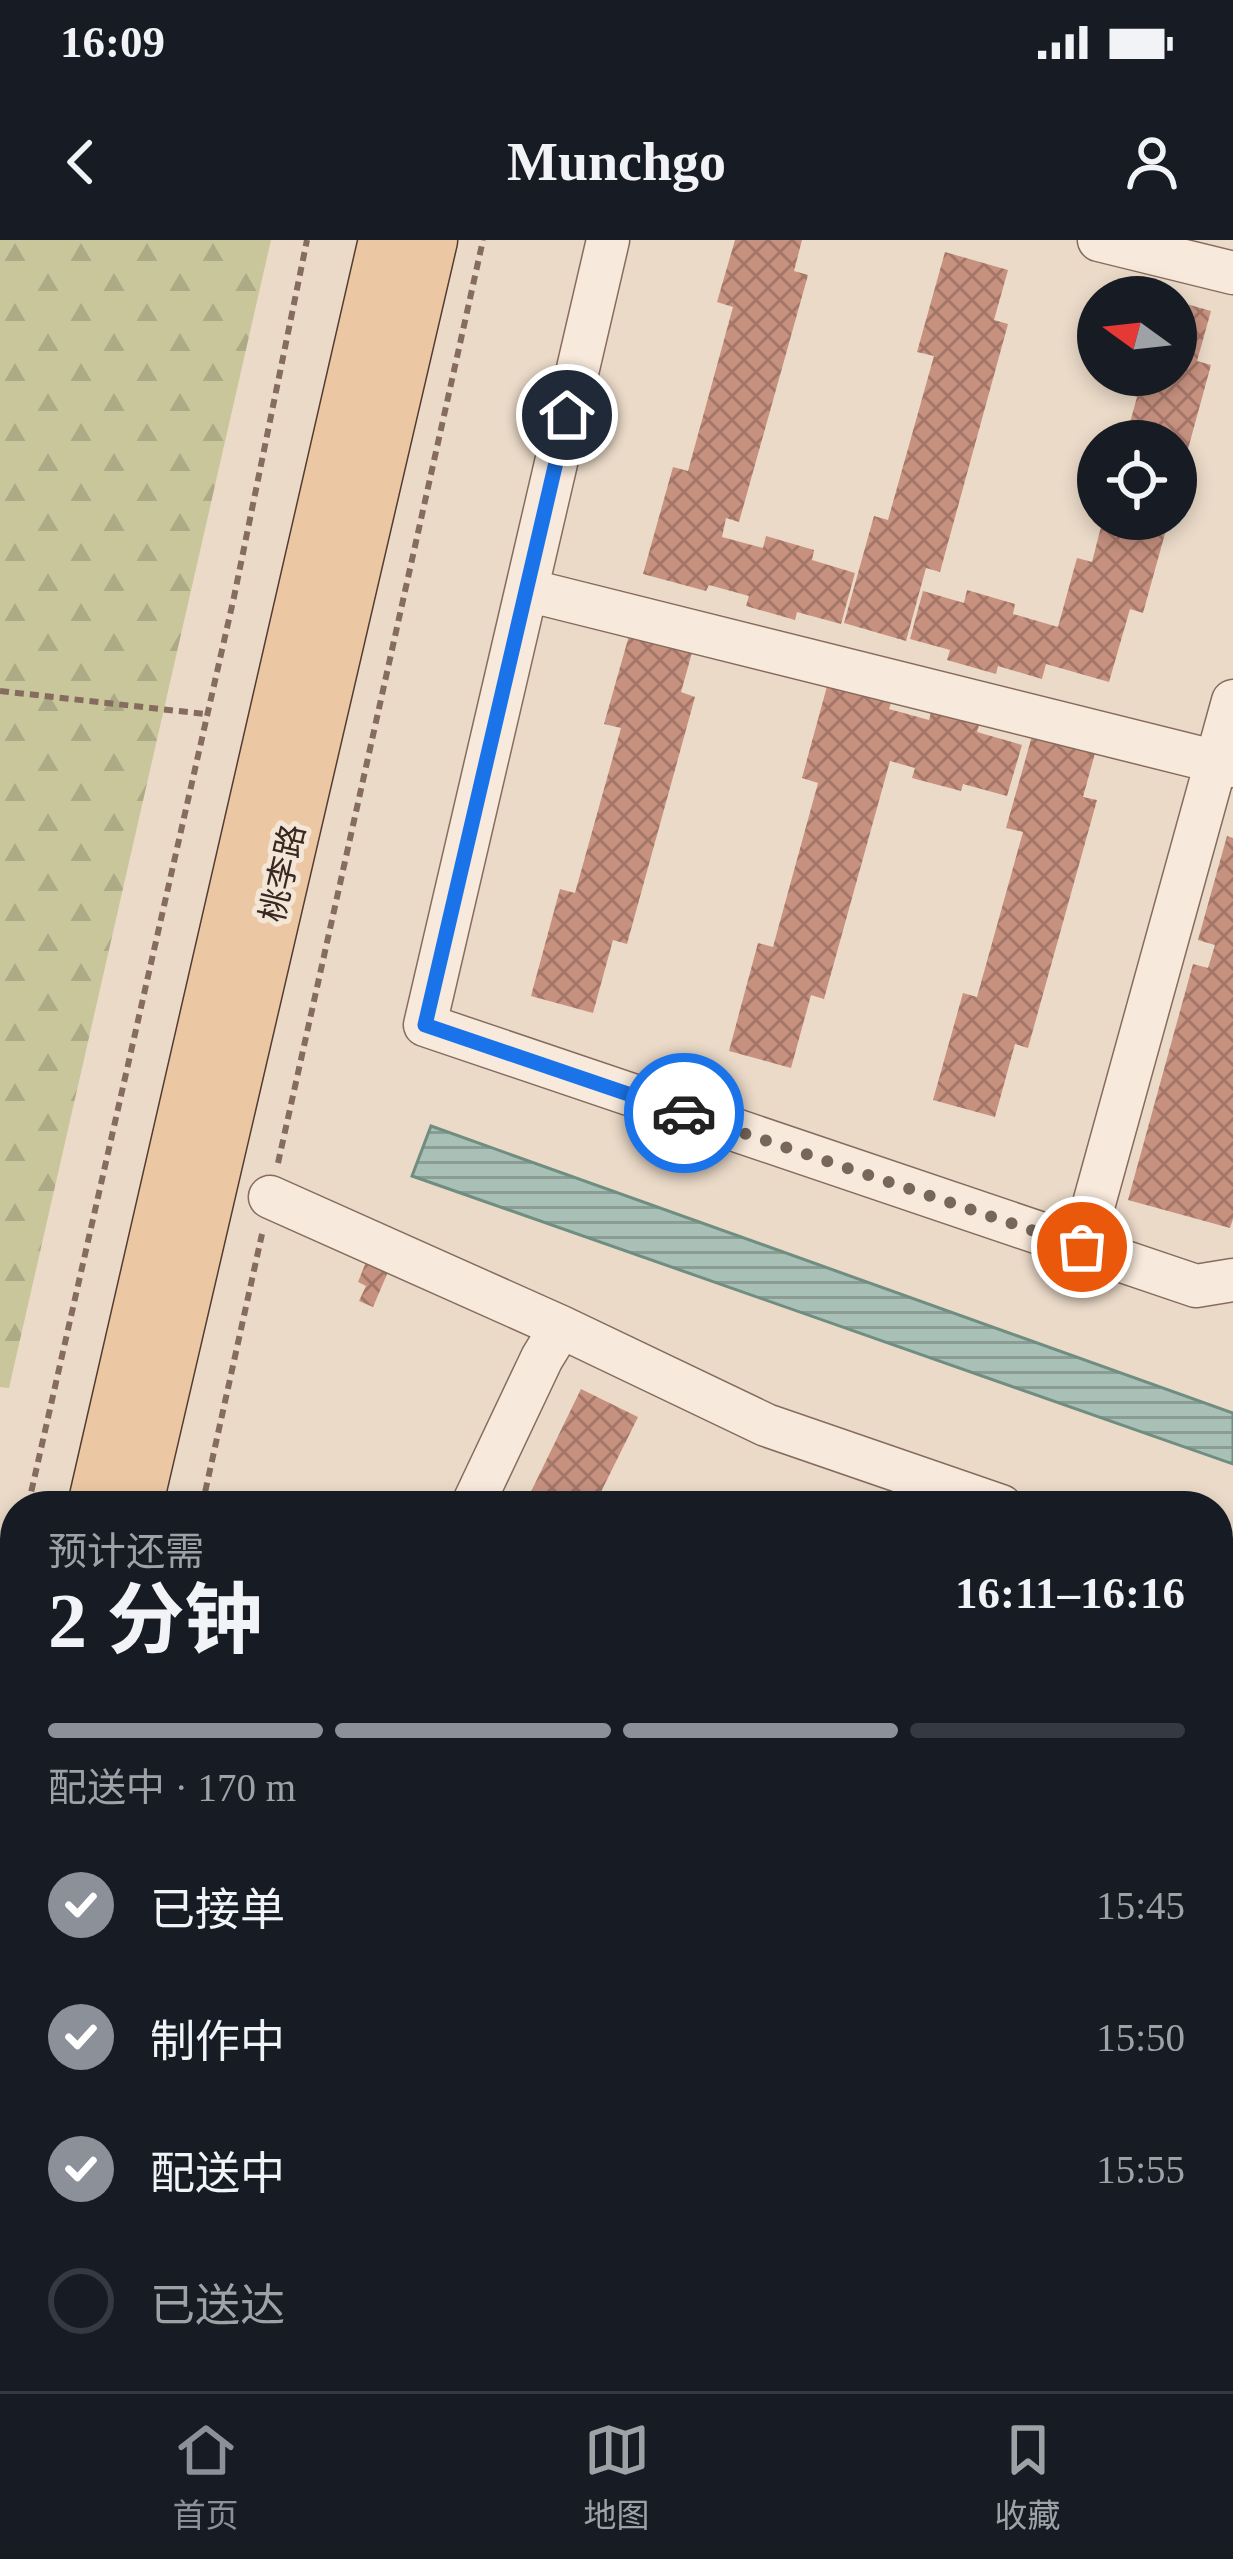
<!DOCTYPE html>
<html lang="zh">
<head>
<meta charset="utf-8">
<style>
  :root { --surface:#171b24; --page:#20242c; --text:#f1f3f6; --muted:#9ea1a6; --line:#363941; --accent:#8c9099 }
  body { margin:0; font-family:"Times New Roman","Noto Sans SC",serif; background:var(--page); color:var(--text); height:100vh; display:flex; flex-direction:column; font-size:45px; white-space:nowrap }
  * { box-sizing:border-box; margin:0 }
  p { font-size:39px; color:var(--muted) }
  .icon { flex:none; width:66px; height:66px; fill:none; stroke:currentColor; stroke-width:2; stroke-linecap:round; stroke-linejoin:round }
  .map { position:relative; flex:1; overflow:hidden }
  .panel { position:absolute; left:0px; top:1251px; width:1233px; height:900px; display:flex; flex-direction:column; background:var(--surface); border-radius:48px 48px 0 0; box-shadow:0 6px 18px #0003 }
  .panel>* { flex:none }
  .needle { width:78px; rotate:285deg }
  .tools { position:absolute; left:1077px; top:36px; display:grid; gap:24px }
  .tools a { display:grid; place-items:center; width:120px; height:120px; border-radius:50%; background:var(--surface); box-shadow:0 6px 18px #0003; font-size:60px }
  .pin { position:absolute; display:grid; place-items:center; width:102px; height:102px; color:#fff; margin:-51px; border:6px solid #fff; border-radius:50%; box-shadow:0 3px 12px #0007 }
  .courier { position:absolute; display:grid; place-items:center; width:120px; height:120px; margin:-60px; border:9px solid #1a73e8; border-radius:50%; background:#fff; color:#222; box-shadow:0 3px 15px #0007 }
  .headline em { font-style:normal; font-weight:700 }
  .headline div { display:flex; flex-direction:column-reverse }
  .headline { display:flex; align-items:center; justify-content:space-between; height:204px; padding:0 48px }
  h1 { font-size:78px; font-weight:700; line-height:90px }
  .bar { display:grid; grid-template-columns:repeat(4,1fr); gap:18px 12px; align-content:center; height:144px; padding:0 48px }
  .bar i { height:15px; border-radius:9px; background:var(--line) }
  .bar .selected { background:var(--accent) }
  .bar p { grid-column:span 4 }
  ol { padding:0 48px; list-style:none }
  li { display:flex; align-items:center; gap:36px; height:132px }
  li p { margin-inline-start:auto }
  li .icon { padding:12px; border-radius:50%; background:var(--accent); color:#fff; stroke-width:4 }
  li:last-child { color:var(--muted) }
  li i { width:66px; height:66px; border:6px solid var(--line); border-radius:50% }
  .status { display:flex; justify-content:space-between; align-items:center; height:84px; padding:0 60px; background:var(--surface); direction:ltr }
  .status svg { height:33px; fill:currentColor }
  header { display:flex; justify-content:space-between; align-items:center; height:156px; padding:0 48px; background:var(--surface); font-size:54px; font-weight:700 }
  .tab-bar { display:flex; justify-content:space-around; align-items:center; height:168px; border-top:3px solid var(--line); background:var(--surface); font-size:33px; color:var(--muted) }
  .tab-bar a { display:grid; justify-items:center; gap:6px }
  .tab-bar .selected { color:var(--accent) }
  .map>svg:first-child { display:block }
</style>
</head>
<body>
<div class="status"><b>16:09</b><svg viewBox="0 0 49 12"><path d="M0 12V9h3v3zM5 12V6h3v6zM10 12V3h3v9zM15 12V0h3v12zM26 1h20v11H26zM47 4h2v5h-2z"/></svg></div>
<header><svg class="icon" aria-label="back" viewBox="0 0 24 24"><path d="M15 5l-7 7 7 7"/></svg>Munchgo<svg class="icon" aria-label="person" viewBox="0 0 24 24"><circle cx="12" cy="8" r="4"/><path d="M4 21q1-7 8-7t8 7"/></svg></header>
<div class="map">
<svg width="1233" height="2151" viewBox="0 0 1233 2151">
  <defs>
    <pattern id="forest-firs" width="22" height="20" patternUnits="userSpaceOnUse" patternTransform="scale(3)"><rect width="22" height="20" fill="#c9c69c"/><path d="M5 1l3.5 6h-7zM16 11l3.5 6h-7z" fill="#adaa86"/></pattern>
    <pattern id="water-rules" width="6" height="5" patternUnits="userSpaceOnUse" patternTransform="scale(3)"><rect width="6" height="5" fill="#a8c0b5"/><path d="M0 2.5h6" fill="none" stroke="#8a9c93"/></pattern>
    <pattern id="building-cross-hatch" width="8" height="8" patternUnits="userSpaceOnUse" patternTransform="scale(3)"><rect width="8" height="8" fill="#c79180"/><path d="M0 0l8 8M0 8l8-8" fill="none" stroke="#a37668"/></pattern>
  </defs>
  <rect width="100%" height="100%" fill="#ebdac8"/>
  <!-- forest -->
  <path fill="url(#forest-firs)" d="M0,0H271L9,1148L0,1147Z"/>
  <!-- garden -->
  <path fill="#c9c69c" d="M1233,1867V1974L1218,1967V1899Z"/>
  <!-- water -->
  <path fill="url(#water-rules)" stroke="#6f8e81" stroke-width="3" d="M431,886L1233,1173V1224L412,936Z"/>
  <!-- building -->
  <path fill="url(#building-cross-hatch)" d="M735,0H802L794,31L808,35L739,282L726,278L722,297L763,308L766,296L814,310L812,320L855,333L841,384L797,372L795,380L746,366L749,356L709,345L706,351L643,334L673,227L688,231L733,67L717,62Z
    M945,12L1008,30L994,80L1008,84L940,332L926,328L906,401L844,383L874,276L888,280L934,116L917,112Z
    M1176,61L1211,71L1197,121L1211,125L1177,249L1176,201H1125L1137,157L1121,153L1126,135H1176Z
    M1103,279H1169L1143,373L1130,369L1109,442L1046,424L1042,439L998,426L996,434L947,420L950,410L910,399L923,351L964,363L967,350L1015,364L1013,374L1058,387L1077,318L1092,322Z
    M632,385L695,402L681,452L695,457L627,704L613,700L593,773L531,756L560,649L575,653L621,488L604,484Z
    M829,439L893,457L889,469L929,480L932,468L980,482L977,492L1022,505L1007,556L963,544L961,551L912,538L915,528L890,521L824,759L811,755L791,828L729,811L758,703L773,707L818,543L802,538Z
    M1034,489L1097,506L1083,557L1097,560L1028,808L1015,804L995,877L933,860L963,753L977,757L1023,592L1006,588Z
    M1227,596L1233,598V979L1230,988L1128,960L1193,724L1208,728L1215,705L1198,700Z
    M366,1022L388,1032L373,1067L359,1061L366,1046L358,1042Z
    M581,1149L638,1177L594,1266H524Z
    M1218,1384L1231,1390L1218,1420Z
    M554,2136H642L634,2151H547Z
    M809,2136H884L877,2151H802Z"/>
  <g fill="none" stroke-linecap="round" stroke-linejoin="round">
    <!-- minor casing -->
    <g stroke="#866c5e" stroke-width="45">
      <path id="minor" d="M608,0L425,785L1196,1046L1233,1040
        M1099,0L1233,33
        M527,350L1233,526
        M270,957L561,1087
        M1082,1007L1233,461
        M472,1266L542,1118L561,1087L766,1185L1001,1266
        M1218,1341L1233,1346
        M1218,1886L1233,1854
        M1218,2053L1233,2060
        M0,2109L15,2116
        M1218,2128L1233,2097
        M57,2136L88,2151
        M265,2151L272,2136"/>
    </g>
    <!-- major casing -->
    <g stroke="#543c32" stroke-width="57">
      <path id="major" d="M95,1266L386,0
        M135,1266L430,0
        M0,1643L15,1590
        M0,1774L15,1728"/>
    </g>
    <!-- path -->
    <path stroke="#866c5e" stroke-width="6" stroke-dasharray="9 6" stroke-linecap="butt" d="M0,451L205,474
      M278,923L483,0
      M28,1266L234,357L307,0
      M202,1266L262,994
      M0,1389L15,1324
      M0,1965L15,1920
      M504,2151L511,2136
      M757,2151L764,2136"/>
    <!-- minor -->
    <use href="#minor" stroke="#f7e9db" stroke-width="42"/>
    <!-- major -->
    <use href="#major" stroke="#ebc8a3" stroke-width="54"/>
  </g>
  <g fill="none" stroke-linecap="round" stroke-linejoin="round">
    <!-- done -->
    <path stroke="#77665b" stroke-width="12" stroke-dasharray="0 21.6" d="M684,873L1082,1007"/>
    <!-- route -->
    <path stroke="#1a73e8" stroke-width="15" d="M567,175L425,785L684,873"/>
  </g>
  <g text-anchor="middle" stroke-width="10" stroke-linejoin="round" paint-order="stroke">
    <!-- street labels -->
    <g font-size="33" fill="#382821" stroke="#f3e6d7">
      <text transform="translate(282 633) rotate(-77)" y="12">桃李路</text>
    </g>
  </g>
</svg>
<div class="tools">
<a><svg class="needle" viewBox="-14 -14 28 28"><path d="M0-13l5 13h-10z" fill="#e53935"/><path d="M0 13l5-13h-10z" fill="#9ea1a6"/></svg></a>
<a><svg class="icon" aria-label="locate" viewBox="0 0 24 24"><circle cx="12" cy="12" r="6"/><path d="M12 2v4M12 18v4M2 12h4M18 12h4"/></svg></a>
</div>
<div class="pin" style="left:1082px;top:1007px;background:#ea580c"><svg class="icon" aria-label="bag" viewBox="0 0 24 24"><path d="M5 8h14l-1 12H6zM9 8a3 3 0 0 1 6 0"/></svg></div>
<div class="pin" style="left:567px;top:175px;background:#1f2937"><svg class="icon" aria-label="home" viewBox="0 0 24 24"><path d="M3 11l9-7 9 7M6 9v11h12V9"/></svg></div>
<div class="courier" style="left:684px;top:873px"><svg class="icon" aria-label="car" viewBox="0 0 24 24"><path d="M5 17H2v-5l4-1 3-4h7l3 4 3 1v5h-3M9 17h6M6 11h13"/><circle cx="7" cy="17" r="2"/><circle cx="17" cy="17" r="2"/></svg></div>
<section class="panel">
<div class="headline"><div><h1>2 分钟</h1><p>预计还需</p></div><em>16:11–16:16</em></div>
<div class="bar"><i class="selected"></i><i class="selected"></i><i class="selected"></i><i></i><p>配送中 · 170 m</p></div>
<ol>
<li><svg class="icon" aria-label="check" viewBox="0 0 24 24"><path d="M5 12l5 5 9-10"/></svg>已接单<p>15:45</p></li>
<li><svg class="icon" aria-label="check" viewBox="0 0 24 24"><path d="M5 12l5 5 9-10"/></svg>制作中<p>15:50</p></li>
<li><svg class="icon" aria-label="check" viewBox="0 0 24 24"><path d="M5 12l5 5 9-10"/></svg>配送中<p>15:55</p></li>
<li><i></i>已送达</li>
</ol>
</section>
</div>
<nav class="tab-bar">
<a class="selected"><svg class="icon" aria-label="home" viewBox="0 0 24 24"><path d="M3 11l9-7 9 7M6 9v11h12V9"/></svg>首页</a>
<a><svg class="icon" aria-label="map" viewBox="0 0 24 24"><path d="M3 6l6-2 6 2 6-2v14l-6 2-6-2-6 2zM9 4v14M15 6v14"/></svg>地图</a>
<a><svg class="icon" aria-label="saved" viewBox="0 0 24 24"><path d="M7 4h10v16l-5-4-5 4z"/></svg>收藏</a>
</nav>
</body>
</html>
